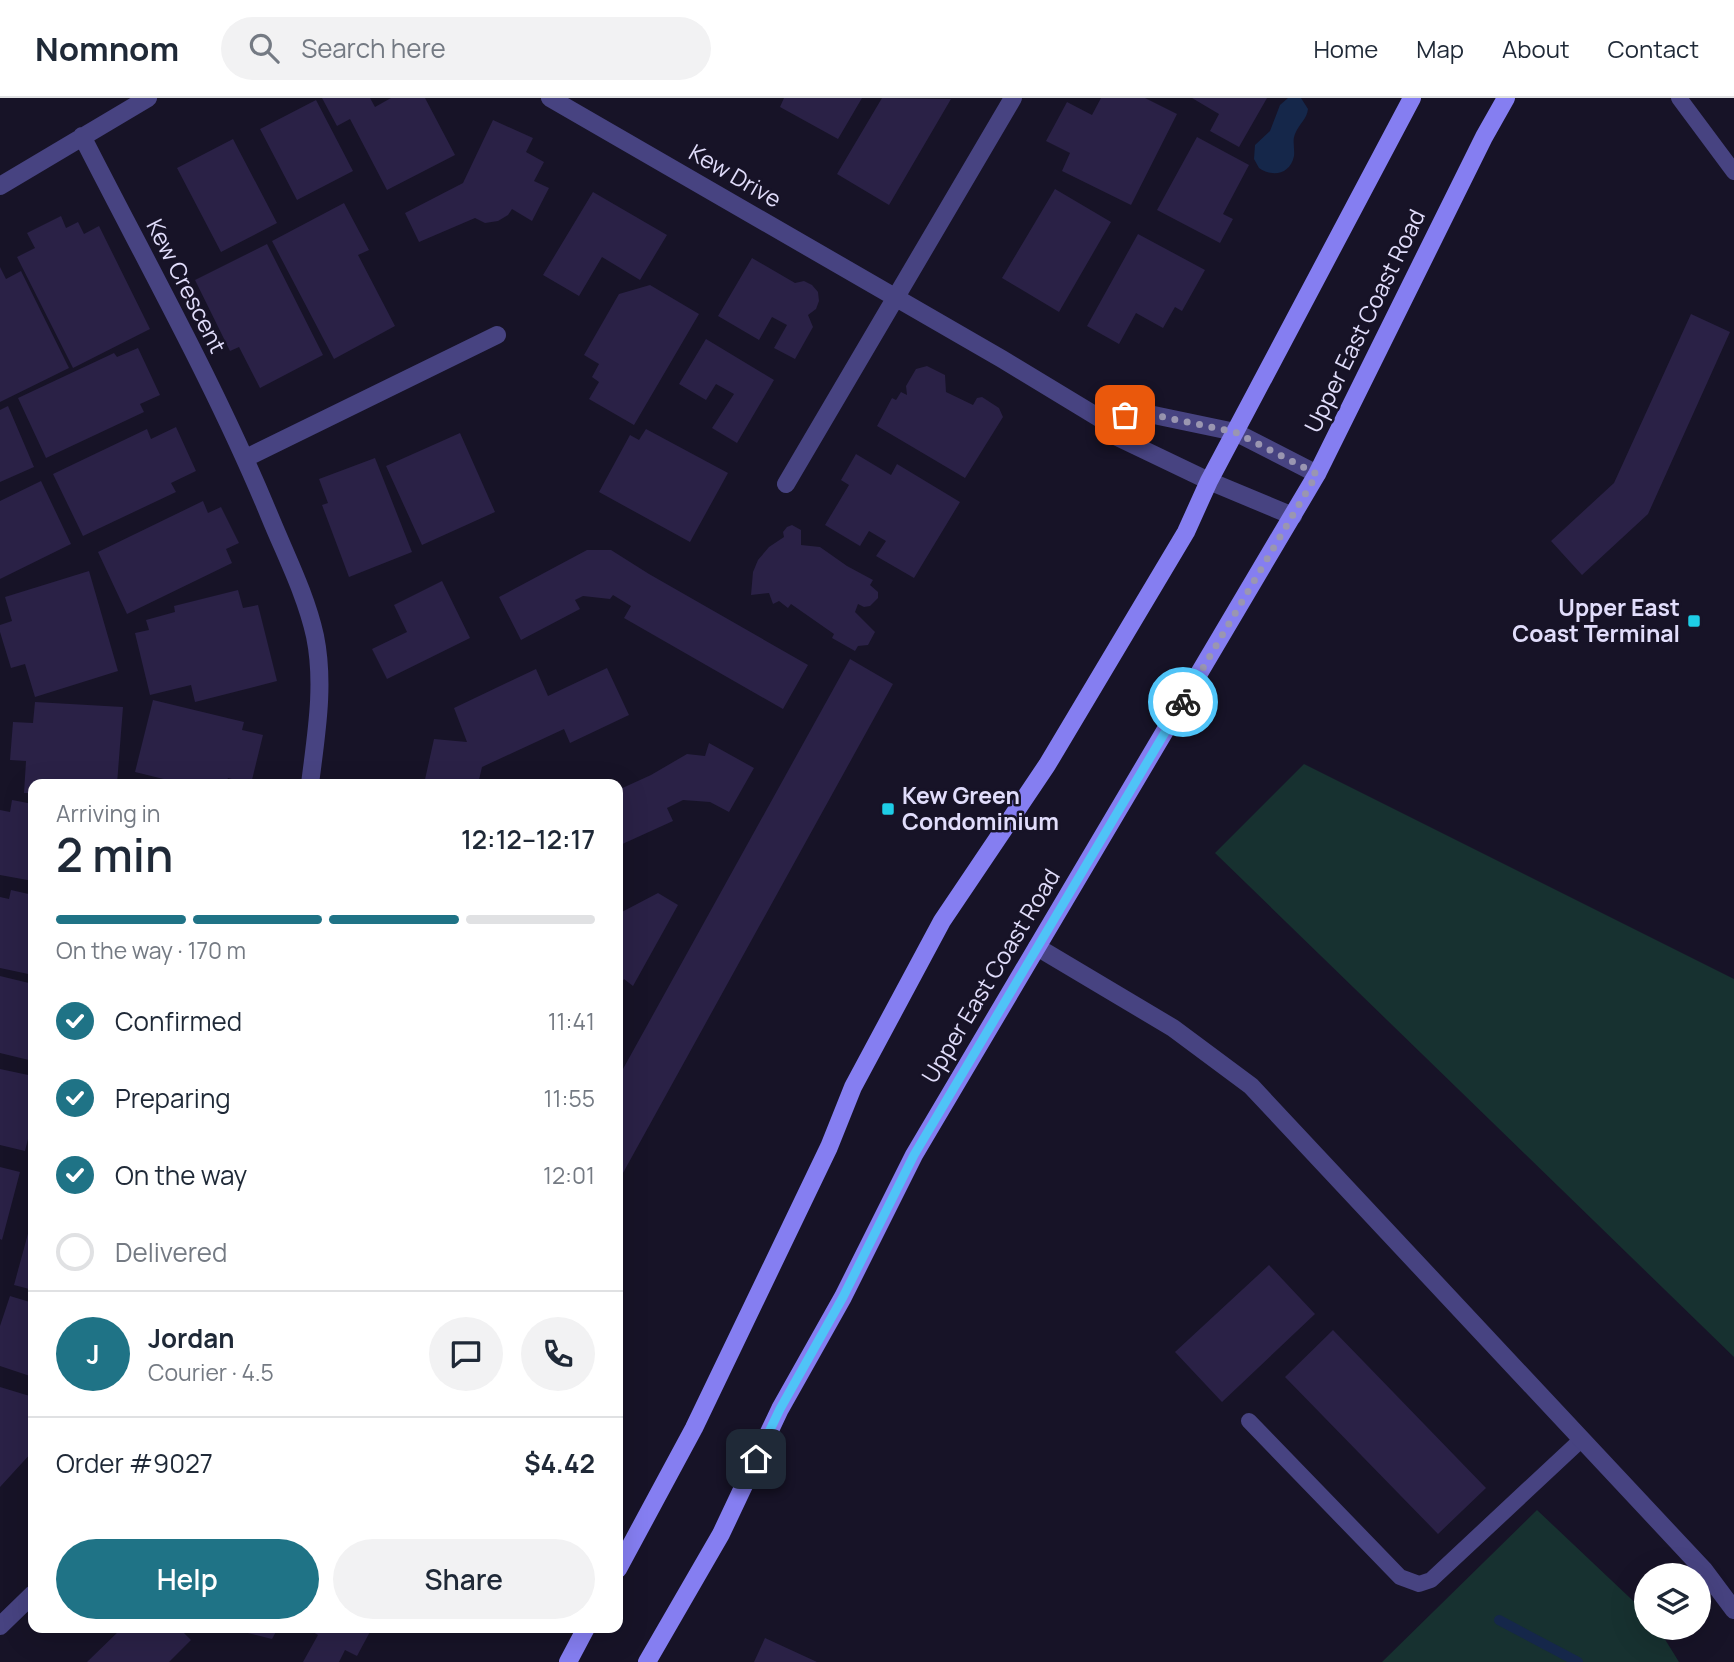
<!DOCTYPE html>
<html lang="en">
<head>
<meta charset="utf-8">
<style>
  :root { --surface:#fff; --page:#f2f2f3; --text:#1f2937; --muted:#747a83; --line:#e0e1e3; --accent:#1f7386 }
  body { margin:0; font-family:Manrope,sans-serif; background:var(--page); color:var(--text); height:100vh; display:flex; flex-direction:column; font-size:26px; white-space:nowrap }
  * { box-sizing:border-box; margin:0 }
  p { font-size:23px; color:var(--muted) }
  .icon { flex:none; width:38px; height:38px; fill:none; stroke:currentColor; stroke-width:2; stroke-linecap:round; stroke-linejoin:round }
  .map { position:relative; flex:1; overflow:hidden }
  .panel { position:absolute; left:28px; top:681px; width:595px; height:854px; display:flex; flex-direction:column; background:var(--surface); border-radius:14px; box-shadow:0 7px 28px #0002 }
  .panel>* { flex:none }
  .fabs { position:absolute; left:1634px; top:1465px; display:grid; gap:14px }
  .fabs a { display:grid; place-items:center; width:77px; height:77px; border-radius:50%; background:var(--surface); box-shadow:0 7px 28px #0002; font-size:35px }
  .pin { position:absolute; display:grid; place-items:center; width:60px; height:60px; color:#fff; margin:-30px; border-radius:14px; box-shadow:0 4px 10px #0006 }
  .courier { position:absolute; display:grid; place-items:center; width:70px; height:70px; margin:-35px; border:5px solid #4fc3f7; border-radius:50%; background:#fff; color:#222; box-shadow:0 2px 9px #0007 }
  .summary em { font-style:normal; font-weight:600 }
  .summary div { display:flex; flex-direction:column-reverse }
  .summary { display:flex; align-items:center; justify-content:space-between; height:119px; padding:0 28px }
  h1 { font-size:46px; font-weight:600; line-height:52px }
  .bar { display:grid; grid-template-columns:repeat(4,1fr); gap:10px 7px; align-content:center; height:84px; padding:0 28px }
  .bar i { height:9px; border-radius:5px; background:var(--line) }
  .bar .selected { background:var(--accent) }
  .bar p { grid-column:span 4 }
  .line { display:flex; align-items:center; gap:18px; padding:0 28px; border-top:2px solid var(--line) }
  .line div { flex:1 }
  .round { display:grid; place-items:center; flex:none; width:74px; height:74px; border-radius:37px; background:var(--page) }
  ol { padding:0 28px; list-style:none }
  li { display:flex; align-items:center; gap:21px; height:77px }
  li p { margin-inline-start:auto }
  li .icon { padding:7px; border-radius:50%; background:var(--accent); color:#fff; stroke-width:4 }
  li:last-child { color:var(--muted) }
  li i { width:38px; height:38px; border:4px solid var(--line); border-radius:50% }
  .primary-button { display:flex; gap:14px; margin-top:auto; padding:14px 28px }
  .primary-button a { flex:1; height:80px; border-radius:42px; background:var(--accent); color:#fff; font-size:28px; font-weight:600; line-height:80px; text-align:center }
  .primary-button a+a { background:var(--page); color:var(--text) }
  header { display:flex; align-items:center; gap:42px; box-sizing:border-box; height:98px; padding:0 35px; background:var(--surface); border-bottom:2px solid var(--line) }
  header strong { font-size:33px }
  nav { display:flex; gap:38px; margin-inline-start:auto; font-size:24px }
  .search { width:490px; height:63px; background:var(--page); display:flex; align-items:center; gap:18px; box-sizing:border-box; padding:0 24px; border-radius:38px; color:var(--muted); font-size:26px }
  .map>svg:first-child { display:block }
</style>
</head>
<body>
<header>
<strong>Nomnom</strong>
<div class="search"><svg class="icon" aria-label="search" viewBox="0 0 24 24"><circle cx="10" cy="10" r="6"/><path d="M15 15l6 6"/></svg>Search here</div>
<nav><a>Home</a><a>Map</a><a>About</a><a>Contact</a></nav>
</header>
<div class="map">
<svg width="1734" height="1564" viewBox="0 0 1734 1564">
  <rect width="100%" height="100%" fill="#171327"/>
  <!-- green -->
  <path fill="#173130" d="M1304,666L1734,881V1259L1215,755Z
    M1537,1412L1647,1516V1530H1658L1679,1564H1382Z"/>
  <!-- water -->
  <path fill="#15274a" d="M1288,0H1301L1308,11C1307,21 1299,26 1295,36C1292,43 1295,51 1294,58C1290,77 1272,79 1259,70L1254,61L1255,47L1270,33L1280,7Z"/>
  <g fill="none" stroke-linecap="round" stroke-linejoin="round">
    <!-- stream -->
    <path stroke="#15274a" stroke-width="10" d="M1499,1522L1578,1564"/>
  </g>
  <!-- building -->
  <path fill="#2a2146" d="M322,0H370L375,9L391,0H425L455,57L387,92L350,21L337,28Z
    M784,0H862L838,41L780,9Z
    M882,0L951,1L889,107L837,76Z
    M1101,0H1145L1177,16L1131,107L1062,73L1070,55L1046,43L1067,4L1092,17Z
    M1192,0H1267L1239,49L1210,33L1219,16Z
    M316,2L353,73L297,102L260,31Z
    M493,22L533,40L526,54L544,64L534,83L549,90L532,123L512,111L508,117L498,123L485,125L475,120L419,144L405,115L463,85Z
    M1197,39L1249,67L1223,116L1233,121L1220,145L1157,112Z
    M233,41L277,125L221,154L177,70Z
    M1055,91L1111,124L1059,214L1002,180Z
    M593,94L667,137L640,182L602,159L579,198L543,177Z
    M344,105L369,152L358,157L395,228L334,261L272,143Z
    M61,118L66,130L78,124L84,136L99,128L150,231L73,270L17,159L35,150L27,135Z
    M1138,136L1205,172L1182,213L1175,209L1163,230L1136,215L1119,246L1087,228Z
    M267,146L323,257L260,290L239,249L230,253L195,182Z
    M752,160L795,185L804,183L812,187L818,194L819,203L816,211L808,217L813,229L795,261L774,250L787,227L772,219L759,242L718,218Z
    M0,169L6,181L21,173L69,270L0,304Z
    M650,187L699,216L634,327L589,301L599,284L592,279L599,266L584,257L619,196Z
    M1691,216L1730,234L1648,416L1582,477L1551,443L1614,385Z
    M706,241L774,282L737,345L712,330L734,296L716,286L706,302L679,286Z
    M138,250L160,297L140,306L144,314L46,360L18,300L114,255L117,259Z
    M927,268L945,277L946,294L973,307L977,300L982,299L999,310L1003,319L965,380L877,328L892,300L896,302L901,294L907,297L906,288L916,271Z
    M8,308L34,369L0,384V312Z
    M176,329L196,373L171,385L176,394L83,438L53,376L147,331L151,341Z
    M646,331L728,375L690,444L599,394L630,337L639,342Z
    M460,335L495,414L422,447L386,368Z
    M856,356L891,377L897,366L960,404L914,480L876,458L886,443L869,433L860,448L825,427L849,387L841,382Z
    M375,360L412,454L349,479L322,407L328,405L319,381Z
    M41,383L71,446L0,481V403Z
    M203,403L208,415L221,409L239,445L226,451L232,465L127,516L98,454Z
    M792,427L801,432V447L820,449L847,468L873,482L870,487L878,494V500L870,508L864,509L858,506L855,514L875,534L868,547L858,548L855,553L832,540L834,536L791,506L788,510L779,503L773,506L769,495L751,497L753,474L758,462L769,449L784,439L783,434L787,429Z
    M587,452H611L649,476L808,567L783,611L624,520L631,508L613,497L610,501L583,498L575,502L580,511L521,542L499,499Z
    M89,473L118,573L35,599L25,566L11,570L0,534V527L12,523L5,499Z
    M442,483L470,540L387,581L372,551L407,534L394,507Z
    M238,492L243,510L258,507L277,583L195,604L191,587L150,597L135,535L149,532L146,522L175,514L174,508Z
    M850,561L893,586L618,1084V980Z
    M607,570L629,617L570,645L564,631L482,669L478,686H424L434,641L467,644L454,610L536,571L548,598Z
    M153,602L244,624L242,632L263,637L251,686L228,680L226,686H184L135,674Z
    M35,604L123,609L117,686H33V695H24L26,663L10,662L13,624L33,625Z
    M709,645L754,670L729,714L710,704L683,702L667,710L673,723L618,748V692L651,677L687,656L705,658Z
    M12,702L33,706V783L0,777V712L10,714Z
    M11,792L33,797V877L0,870V799L9,801Z
    M658,795L678,807L633,888L624,881L621,886L618,884V816Z
    M0,878L33,886V963L0,955Z
    M0,971L33,978V1021L25,1053L0,1047Z
    M0,1069L20,1074L2,1142L0,1141Z
    M32,1121H33V1192L14,1187Z
    M1269,1167L1315,1216L1222,1304L1175,1254Z
    M10,1198L33,1205V1279L0,1268V1228Z
    M1333,1232L1486,1390L1438,1436L1285,1279Z
    M0,1289L33,1299V1353L0,1389Z
    M122,1530H179L191,1542L169,1564H87Z
    M227,1530H278L272,1541Z
    M315,1530H372L357,1558L345,1552L339,1564H303L318,1537L313,1534Z
    M765,1540L817,1564H754Z"/>
  <g fill="none" stroke-linecap="round" stroke-linejoin="round">
    <!-- service -->
    <path stroke="#474381" stroke-width="16" d="M1679,0L1734,74
      M1249,1323L1400,1479L1419,1486L1431,1482L1582,1341"/>
    <!-- minor -->
    <path stroke="#474381" stroke-width="18" d="M550,0L1002,261L1101,321L1115,338L1209,383L1293,418
      M82,38C146,164 216,288 270,419C286,458 306,497 315,538C325,587 316,637 310,686
      M0,88L148,0
      M1101,321L1135,315L1149,316L1235,334L1317,376
      M246,360L497,237
      M786,386L1013,0
      M1037,849L1173,930L1251,988L1704,1472L1734,1512
      M0,1528L33,1496"/>
    <!-- secondary -->
    <path stroke="#857ef1" stroke-width="18" d="M618,1471L694,1330L829,1049L853,989L942,823L1047,667L1186,434L1209,383L1412,0
      M568,1564L586,1530
      M647,1564L721,1436L780,1311L843,1199L914,1057L1317,376L1484,39L1506,0"/>
  </g>
  <g fill="none" stroke-linecap="round" stroke-linejoin="round">
    <!-- done -->
    <path stroke="#9a96b1" stroke-width="7" stroke-dasharray="0 12.6" d="M1125,317L1149,316L1235,334L1317,376L1183,604"/>
    <!-- route -->
    <path stroke="#4fc3f7" stroke-width="9" d="M756,1361L780,1311L843,1199L914,1057L1183,604"/>
  </g>
  <!-- markers -->
  <g fill="#1ecde6" stroke="#171327" stroke-width="2.5">
    <rect x="1687" y="516" width="14" height="14" rx="3.5"/>
    <rect x="881" y="704" width="14" height="14" rx="3.5"/>
  </g>
  <g text-anchor="middle" stroke-width="5" stroke-linejoin="round" paint-order="stroke">
    <!-- street labels -->
    <g font-size="23" fill="#e1ddfb" stroke="#171327">
      <text transform="translate(735 78) rotate(30)" y="8">Kew Drive</text>
      <text transform="translate(186 188) rotate(63)" y="8">Kew Crescent</text>
      <text transform="translate(1365 223) rotate(-64)" y="8">Upper East Coast Road</text>
      <text transform="translate(991 878) rotate(-59)" y="8">Upper East Coast Road</text>
    </g>
    <!-- poi labels -->
    <g font-size="23" font-weight="bold" fill="#e1ddfb" stroke="#171327" text-anchor="end">
      <text x="1680" y="518">Upper East<tspan x="1680" dy="26">Coast Terminal</tspan></text>
      <text x="902" y="706" text-anchor="start">Kew Green<tspan x="902" dy="26">Condominium</tspan></text>
    </g>
  </g>
</svg>
<div class="fabs">
<a><svg class="icon" aria-label="layers" viewBox="0 0 24 24"><path d="M12 4l9 5-9 5-9-5zM3 14l9 5 9-5"/></svg></a>
</div>
<div class="pin" style="left:1125px;top:317px;background:#ea580c"><svg class="icon" aria-label="bag" viewBox="0 0 24 24"><path d="M5 8h14l-1 12H6zM9 8a3 3 0 0 1 6 0"/></svg></div>
<div class="pin" style="left:756px;top:1361px;background:#1f2937"><svg class="icon" aria-label="home" viewBox="0 0 24 24"><path d="M3 11l9-7 9 7M6 9v11h12V9"/></svg></div>
<div class="courier" style="left:1183px;top:604px"><svg class="icon" aria-label="bike" viewBox="0 0 24 24"><circle cx="6" cy="16" r="4"/><circle cx="18" cy="16" r="4"/><path d="M6 16l4-8h5l3 8M10 8l3 8H6M13 5h3"/></svg></div>
<section class="panel">
<div class="summary"><div><h1>2 min</h1><p>Arriving in</p></div><em>12:12–12:17</em></div>
<div class="bar"><i class="selected"></i><i class="selected"></i><i class="selected"></i><i></i><p>On the way · 170 m</p></div>
<ol>
<li><svg class="icon" aria-label="check" viewBox="0 0 24 24"><path d="M5 12l5 5 9-10"/></svg>Confirmed<p>11:41</p></li>
<li><svg class="icon" aria-label="check" viewBox="0 0 24 24"><path d="M5 12l5 5 9-10"/></svg>Preparing<p>11:55</p></li>
<li><svg class="icon" aria-label="check" viewBox="0 0 24 24"><path d="M5 12l5 5 9-10"/></svg>On the way<p>12:01</p></li>
<li><i></i>Delivered</li>
</ol>
<div class="line" style="height:126px"><b class="round" style="background:var(--accent);color:#fff">J</b><div><b>Jordan</b><p>Courier · 4.5</p></div><a class="round"><svg class="icon" aria-label="chat" viewBox="0 0 24 24"><path d="M4 5h16v11H9l-5 4z"/></svg></a><a class="round"><svg class="icon" aria-label="phone" viewBox="0 0 24 24"><path d="M5 4h4l2 5-3 2q2 4 5 5l2-3 5 2v4C11 20 4 13 5 4z"/></svg></a></div>
<div class="line" style="height:91px"><div>Order #9027</div><b>$4.42</b></div>
<div class="primary-button"><a>Help</a><a>Share</a></div>
</section>
</div>
</body>
</html>
